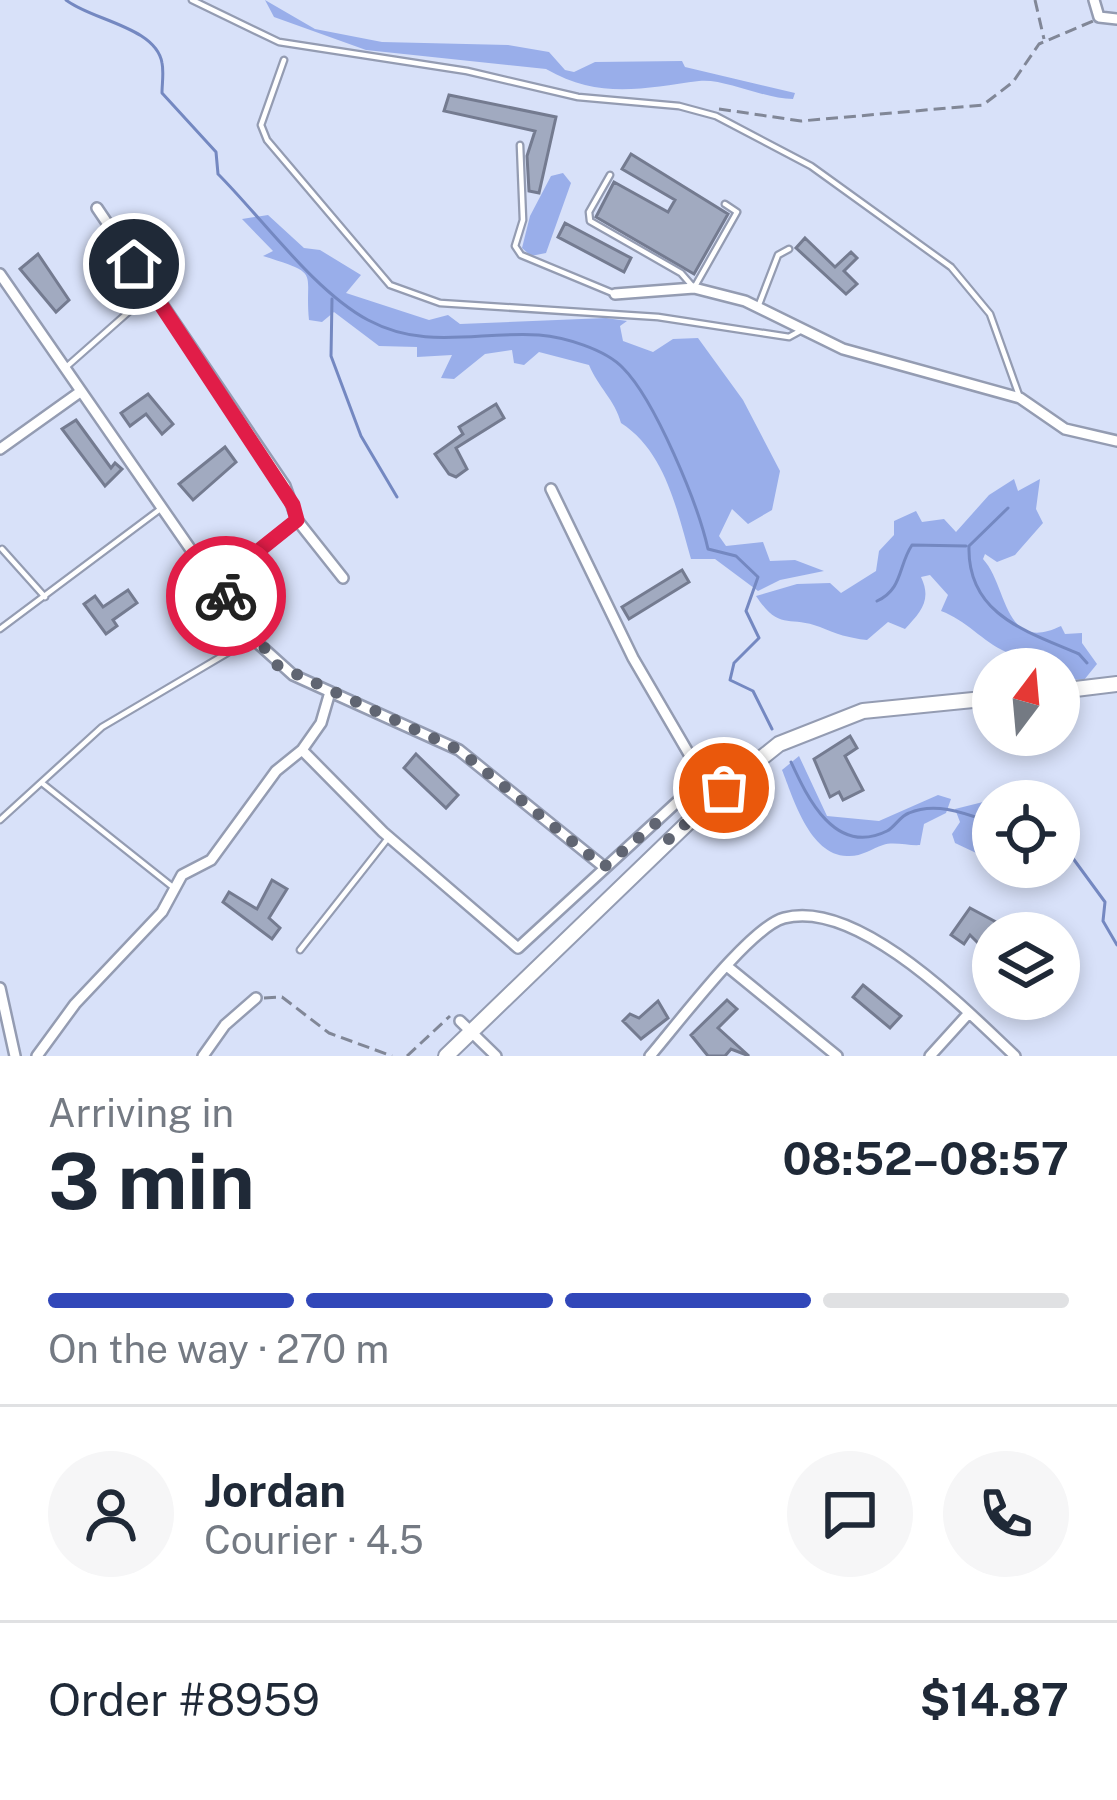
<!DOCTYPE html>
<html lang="en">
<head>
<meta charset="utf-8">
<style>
  :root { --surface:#fff; --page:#f6f6f7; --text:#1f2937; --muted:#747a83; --line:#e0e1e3; --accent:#3147b9 }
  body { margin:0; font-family:"Public Sans",sans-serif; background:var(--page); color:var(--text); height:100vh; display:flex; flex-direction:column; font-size:45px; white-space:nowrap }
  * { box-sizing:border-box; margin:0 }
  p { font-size:39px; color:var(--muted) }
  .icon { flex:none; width:66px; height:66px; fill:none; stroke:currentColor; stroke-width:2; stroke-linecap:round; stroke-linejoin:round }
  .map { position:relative; height:1056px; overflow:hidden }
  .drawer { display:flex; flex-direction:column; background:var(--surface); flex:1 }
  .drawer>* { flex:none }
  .needle { width:78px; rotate:16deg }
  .controls { position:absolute; left:972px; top:648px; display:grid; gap:24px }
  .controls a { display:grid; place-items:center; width:108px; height:108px; border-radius:50%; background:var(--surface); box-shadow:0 6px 18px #0003; font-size:60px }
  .pin { position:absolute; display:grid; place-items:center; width:102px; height:102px; color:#fff; margin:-51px; border:6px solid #fff; border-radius:50%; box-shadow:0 3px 12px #0007 }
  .courier { position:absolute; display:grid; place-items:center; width:120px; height:120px; margin:-60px; border:9px solid #e11d48; border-radius:50%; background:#fff; color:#222; box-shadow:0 3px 15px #0007 }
  .overview em { font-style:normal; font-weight:700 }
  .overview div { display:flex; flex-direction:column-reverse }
  .overview { display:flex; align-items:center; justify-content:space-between; height:204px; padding:0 48px }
  h1 { font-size:78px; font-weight:700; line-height:90px }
  .bar { display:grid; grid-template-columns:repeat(4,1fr); gap:18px 12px; align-content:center; height:144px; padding:0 48px }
  .bar i { height:15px; border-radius:9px; background:var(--line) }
  .bar .on { background:var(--accent) }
  .bar p { grid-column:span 4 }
  .line { display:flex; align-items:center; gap:30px; padding:0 48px; border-top:3px solid var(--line) }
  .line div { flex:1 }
  .round { display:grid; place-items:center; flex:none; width:126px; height:126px; border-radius:63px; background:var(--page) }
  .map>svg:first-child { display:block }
</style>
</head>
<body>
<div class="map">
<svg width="1117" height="1056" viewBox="0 0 1117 1056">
  <rect width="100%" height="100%" fill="#d8e1f9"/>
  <!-- forest -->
  <path fill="#99aeea" d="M265,0L315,29L382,42L508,45L549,52L565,70L574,72L595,62L682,61L685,67L795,93L793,99C764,99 724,78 699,81C644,88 600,100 546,69L366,50L274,17Z
    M563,173L571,183L546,253L531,256L522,248L530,216L551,176Z
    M268,215L304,248L320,250L361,275L346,293L429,320L448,315L460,324L606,318L627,321L620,326L623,341L653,352L673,339L698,338L743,400L780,471L772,510L748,524L732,509L719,536L726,546L763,542L770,561L795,560L824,571L780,580L758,591L715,559H691C677,511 666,452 621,423C615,400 598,387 589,365L539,352L524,365L514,363L512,350L485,354L454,379L441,378L452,355L417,357V347L379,346L334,312L322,322L309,320C304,270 323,275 263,256L273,251L242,219Z
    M1014,479L1018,491L1040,479L1036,509L1043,523L1015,555L997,562L985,554L983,559C1008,586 1003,654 1061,626L1065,634L1082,633V643L1097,664L1084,680L1063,679C1052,657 1028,662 1006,652C982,641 966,620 941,611L948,595L930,575L921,577C932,600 921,612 905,629L888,622L867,640C848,638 837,634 820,627C788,615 780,632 756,596L797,584L830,583L841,593L876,571L879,551L894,535V521L916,511L922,522L944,519L956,532L989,495Z
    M799,756L827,816L879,821L938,795L951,799L946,813L924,824L920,845C909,846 893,841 883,845C871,849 861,857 847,856C809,855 793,797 782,770Z
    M983,802L993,810L991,860L955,843L952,834L960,822L955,809Z"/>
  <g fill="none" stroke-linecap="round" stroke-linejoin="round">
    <!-- stream -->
    <path stroke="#7488c1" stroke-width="3" d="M66,0C91,20 156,27 162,63C164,72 162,84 162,93L216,152L218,174C262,218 314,291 368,320C426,351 478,331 539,335C564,337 605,349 623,368C655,400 698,504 708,549L736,556L758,577L746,611L759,638L734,663L730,680L753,691L772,729
      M332,299L331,356L361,436L397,497
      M1008,508L969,546C967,615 1028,632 1079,654L1087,663
      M877,601C903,589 898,566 912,545L966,546
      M791,762C807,797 835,857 887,831C895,827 900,816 909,813C936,801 967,814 993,823
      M1059,832L1073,842L1072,857L1105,902L1103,921L1117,945"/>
  </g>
  <!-- building -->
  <path fill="#a1aac0" stroke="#747b90" stroke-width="3" d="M449,95L556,117L539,193L529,191L527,156L535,131L444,111Z
    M631,154L728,214L694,274L596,217L614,182L668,212L675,200L622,169Z
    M565,223L631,258L624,272L558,237Z
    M805,238L835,267L851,252L857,258L844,271L857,284L846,294L796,248Z
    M38,254L69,300L56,312L20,269Z
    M148,394L173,424L162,434L146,414L130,426L121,413Z
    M496,404L504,418L456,448L467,469L456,477L449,474L435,454L463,434L459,427Z
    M76,420L111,468L115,463L122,469L105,486L62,429Z
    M225,447L236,462L193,500L179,484Z
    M682,570L689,582L629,619L622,607Z
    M128,590L137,603L113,620L117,626L106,634L84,604L95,596L103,607Z
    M850,736L857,748L845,756L863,790L843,800L839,792L830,797L814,759Z
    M416,754L458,795L446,808L404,768Z
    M272,880L287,889L269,918L280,928L272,939L223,902L229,892L257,909Z
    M970,908L996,922L979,944L970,935L964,944L951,935Z
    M863,985L901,1016L890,1028L853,997Z
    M727,1000L737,1009L718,1028L749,1056L731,1049L725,1056H708L691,1035Z
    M658,1001L668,1018L641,1039L623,1021L630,1014L639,1018Z"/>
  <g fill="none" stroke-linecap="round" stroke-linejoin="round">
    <!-- lane casing -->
    <g stroke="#949cb2" stroke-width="9">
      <path id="lane" d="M192,0L279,42L467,71L578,97L679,106L716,116L811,166L951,267L990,314L1020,398
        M284,60L261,125L267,140L390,285L440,303L658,317L789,337L800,331
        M520,145L523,220L515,246L521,255L615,294
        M610,175L589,212L590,221L681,273L694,288L737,212L725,204
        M758,307L778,255L789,249
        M64,369L150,293
        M2,549L45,597
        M0,629L159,510
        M42,783L174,888
        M0,820L102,727L251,639
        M300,950L389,837"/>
    </g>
    <!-- street casing -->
    <g stroke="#949cb2" stroke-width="14">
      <path id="street" d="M1094,0L1099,17L1117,19
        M97,208L285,486L297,520L343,578
        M0,274L252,638L293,675L459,750L604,867
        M615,294L694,288L745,301L843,349L1020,398L1065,429L1117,441
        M0,449L80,392
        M217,584L297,520
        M302,750L383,832L518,948L689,791L698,778L696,766L633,658L551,489
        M728,967L837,1056
        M0,988L15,1056
        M460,1021L496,1056
        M37,1056L75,1004L162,912L182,875L211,860L276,771L302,750L321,723L330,692
        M203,1056L225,1025L256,998
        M650,1056C676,1026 750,927 784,918C858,898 967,1011 1015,1056
        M930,1056L969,1013"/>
    </g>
    <!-- secondary casing -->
    <g stroke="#949cb2" stroke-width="18">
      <path id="secondary" d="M1059,691L1117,684
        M446,1056L724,788L779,744L863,711L993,698"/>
    </g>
    <!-- path -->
    <path stroke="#818797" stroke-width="3" stroke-dasharray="12 6" stroke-linecap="butt" d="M1035,0L1044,39
      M719,109L801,121L983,105L1013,82L1039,44L1093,21
      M264,998L282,997L329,1033L392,1056
      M407,1056L450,1016"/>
    <!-- lane -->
    <use href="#lane" stroke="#fff" stroke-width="4.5"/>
    <!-- street -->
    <use href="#street" stroke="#fff" stroke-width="9"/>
    <!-- secondary -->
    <use href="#secondary" stroke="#fff" stroke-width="14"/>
  </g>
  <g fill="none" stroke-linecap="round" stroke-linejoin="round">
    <!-- done -->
    <path stroke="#606572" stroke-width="12" stroke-dasharray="0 21.6" d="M226,596L277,665L459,750L604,867L656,823L669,839L724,788"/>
    <!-- route -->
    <path stroke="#e11d48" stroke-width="15" d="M134,264L293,505L297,520L217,584L226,596"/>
  </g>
</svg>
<div class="controls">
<a><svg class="needle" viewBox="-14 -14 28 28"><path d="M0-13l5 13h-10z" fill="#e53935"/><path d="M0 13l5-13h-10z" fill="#747a83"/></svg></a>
<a><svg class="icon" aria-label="locate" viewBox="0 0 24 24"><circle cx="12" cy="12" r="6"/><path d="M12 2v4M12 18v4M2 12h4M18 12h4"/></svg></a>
<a><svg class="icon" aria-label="layers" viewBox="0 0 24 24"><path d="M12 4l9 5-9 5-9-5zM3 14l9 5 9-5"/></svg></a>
</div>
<div class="pin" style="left:724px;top:788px;background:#ea580c"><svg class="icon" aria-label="bag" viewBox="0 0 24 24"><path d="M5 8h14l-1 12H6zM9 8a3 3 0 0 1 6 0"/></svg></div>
<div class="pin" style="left:134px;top:264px;background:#1f2937"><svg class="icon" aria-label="home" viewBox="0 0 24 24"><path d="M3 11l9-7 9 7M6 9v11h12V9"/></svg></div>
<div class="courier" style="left:226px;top:596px"><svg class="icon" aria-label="bike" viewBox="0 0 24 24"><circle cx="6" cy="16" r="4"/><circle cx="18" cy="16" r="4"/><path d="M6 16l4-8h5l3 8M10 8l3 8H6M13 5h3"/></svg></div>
</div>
<section class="drawer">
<div class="overview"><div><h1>3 min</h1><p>Arriving in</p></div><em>08:52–08:57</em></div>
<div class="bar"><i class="on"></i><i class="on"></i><i class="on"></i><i></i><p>On the way · 270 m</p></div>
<div class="line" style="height:216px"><a class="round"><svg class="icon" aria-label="person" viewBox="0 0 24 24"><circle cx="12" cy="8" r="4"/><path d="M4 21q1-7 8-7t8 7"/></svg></a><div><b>Jordan</b><p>Courier · 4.5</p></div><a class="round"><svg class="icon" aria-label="chat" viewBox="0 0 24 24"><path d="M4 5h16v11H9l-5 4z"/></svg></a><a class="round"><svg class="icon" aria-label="phone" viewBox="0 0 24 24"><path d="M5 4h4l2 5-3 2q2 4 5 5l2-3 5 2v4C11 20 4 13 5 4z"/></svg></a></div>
<div class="line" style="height:156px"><div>Order #8959</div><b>$14.87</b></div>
</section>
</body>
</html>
